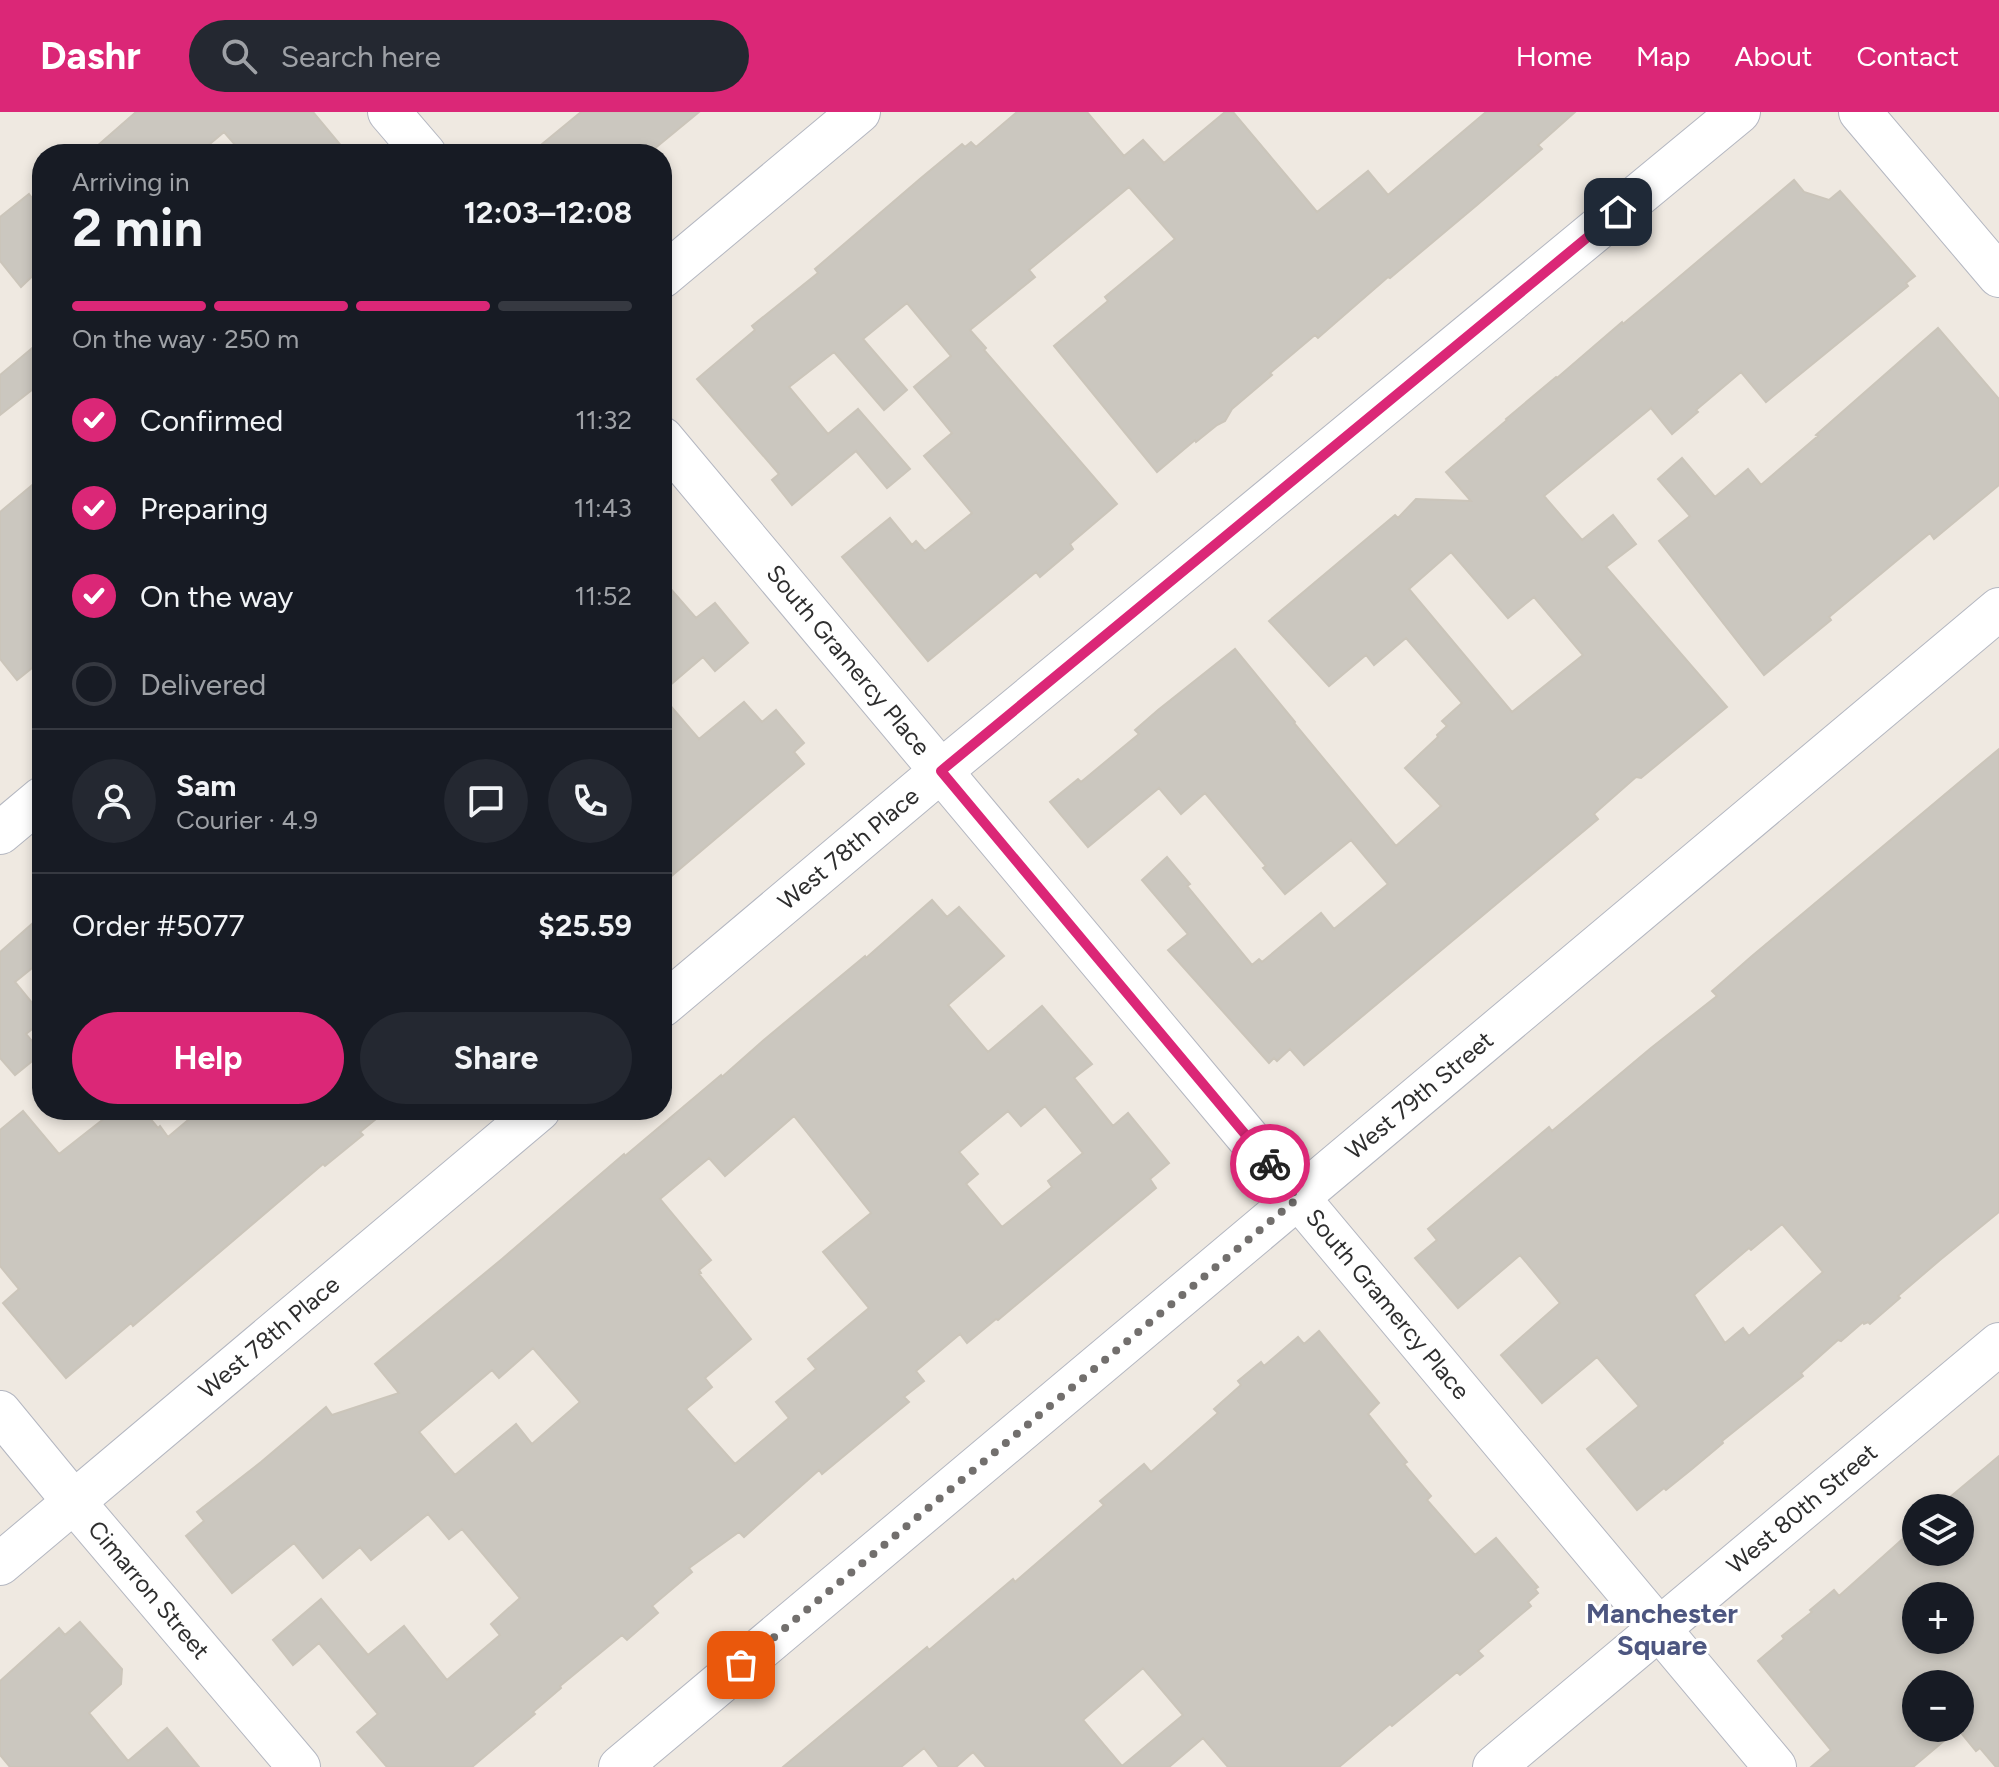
<!DOCTYPE html>
<html lang="en">
<head>
<meta charset="utf-8">
<style>
  :root { --surface:#171b24; --page:#242831; --text:#f1f3f6; --muted:#9ea1a6; --line:#363941; --accent:#db2777 }
  body { margin:0; font-family:Figtree,sans-serif; background:var(--page); color:var(--text); height:100vh; display:flex; flex-direction:column; font-size:30px; white-space:nowrap }
  * { box-sizing:border-box; margin:0 }
  p { font-size:26px; color:var(--muted) }
  .icon { flex:none; width:44px; height:44px; fill:none; stroke:currentColor; stroke-width:2; stroke-linecap:round; stroke-linejoin:round }
  .map { position:relative; flex:1; overflow:hidden }
  .details { position:absolute; left:32px; top:32px; width:640px; height:976px; display:flex; flex-direction:column; background:var(--surface); border-radius:32px; box-shadow:0 4px 12px #0003 }
  .details>* { flex:none }
  .buttons { position:absolute; left:1902px; top:1382px; display:grid; gap:16px }
  .buttons a { display:grid; place-items:center; width:72px; height:72px; border-radius:50%; background:var(--surface); box-shadow:0 4px 12px #0003; font-size:40px }
  .pin { position:absolute; display:grid; place-items:center; width:68px; height:68px; color:#fff; margin:-34px; border-radius:16px; box-shadow:0 4px 12px #0006 }
  .courier { position:absolute; display:grid; place-items:center; width:80px; height:80px; margin:-40px; border:6px solid #db2777; border-radius:50%; background:#fff; color:#222; box-shadow:0 2px 10px #0007 }
  .headline em { font-style:normal; font-weight:700 }
  .headline div { display:flex; flex-direction:column-reverse }
  .headline { display:flex; align-items:center; justify-content:space-between; height:136px; padding:0 40px }
  h1 { font-size:52px; font-weight:700; line-height:60px }
  .bar { display:grid; grid-template-columns:repeat(4,1fr); gap:12px 8px; align-content:center; height:96px; padding:0 40px }
  .bar i { height:10px; border-radius:6px; background:var(--line) }
  .bar .selected { background:var(--accent) }
  .bar p { grid-column:span 4 }
  .line { display:flex; align-items:center; gap:20px; padding:0 40px; border-top:2px solid var(--line) }
  .line div { flex:1 }
  .round { display:grid; place-items:center; flex:none; width:84px; height:84px; border-radius:42px; background:var(--page) }
  ol { padding:0 40px; list-style:none }
  li { display:flex; align-items:center; gap:24px; height:88px }
  li p { margin-inline-start:auto }
  li .icon { padding:8px; border-radius:50%; background:var(--accent); color:#fff; stroke-width:4 }
  li:last-child { color:var(--muted) }
  li i { width:44px; height:44px; border:4px solid var(--line); border-radius:50% }
  .cta { display:flex; gap:16px; margin-top:auto; padding:16px 40px }
  .cta a { flex:1; height:92px; border-radius:48px; background:var(--accent); color:#fff; font-size:32px; font-weight:700; line-height:92px; text-align:center }
  .cta a+a { background:var(--page); color:var(--text) }
  header { display:flex; align-items:center; gap:48px; box-sizing:border-box; height:112px; padding:0 40px; background:var(--accent); color:#fff }
  header strong { font-size:38px }
  nav { display:flex; gap:44px; margin-inline-start:auto; font-size:28px }
  .search { width:560px; height:72px; background:var(--page); display:flex; align-items:center; gap:20px; box-sizing:border-box; padding:0 28px; border-radius:44px; color:var(--muted); font-size:30px }
  .map>svg:first-child { display:block }
</style>
</head>
<body>
<header>
<strong>Dashr</strong>
<div class="search"><svg class="icon" aria-label="search" viewBox="0 0 24 24"><circle cx="10" cy="10" r="6"/><path d="M15 15l6 6"/></svg>Search here</div>
<nav><a>Home</a><a>Map</a><a>About</a><a>Contact</a></nav>
</header>
<div class="map">
<svg width="1999" height="1655" viewBox="0 0 1999 1655">
  <rect width="100%" height="100%" fill="#efe9e1"/>
  <!-- building -->
  <path fill="#cbc7bf" stroke="#cbc5ba" stroke-width="2" fill-rule="evenodd" d="M136,0H313L348,42H243L224,20L198,42H88Z
    M581,0H699L648,42H530Z
    M1017,0H1087L1124,44L1143,28L1164,51L1225,0H1233L1317,100L1368,59L1388,83L1486,0H1575L1538,33L1542,37L1477,93L1390,166L1388,165L1318,226L1315,223L1270,261L1272,263L1232,297L1225,309L1217,313L1196,330L1195,328L1157,360L1054,234L1108,189L1105,185L1175,127L1129,75L1029,158L1035,165L970,218L986,236L984,238L1117,392L1070,432L1073,437L1040,465L1036,460L928,549L842,445L890,406L912,433L916,429L925,439L972,401L924,344L952,321L914,275L951,244L907,191L863,227L907,278L884,298L834,240L789,275L828,322L858,297L910,357L887,376L856,339L792,393L772,368L779,362L697,267L755,218L752,214L818,161L815,157L921,66L962,32L965,35L971,30L976,35Z
    M1794,68L1804,80L1829,88L1840,79L1915,164L1906,171L1908,174L1766,290L1741,260L1696,298L1698,300L1672,322L1651,296L1544,384L1582,428L1613,403L1636,432L1606,455L1727,595L1641,666L1636,665L1594,702L1598,707L1304,953L1290,937L1277,949L1274,946L1269,951L1168,838L1188,822L1142,768L1167,745L1190,772L1187,774L1252,853L1259,847L1262,850L1321,801L1334,817L1388,772L1351,728L1285,782L1263,756L1266,754L1205,681L1181,702L1159,676L1088,735L1050,690L1078,667L1081,670L1139,622L1135,618L1158,598L1235,537L1295,610L1294,611L1396,734L1441,694L1405,656L1438,625L1437,623L1447,614L1442,609L1462,591L1406,526L1374,553L1366,543L1329,574L1269,509L1395,403L1398,406L1416,387L1471,389L1446,360L1507,308L1506,307L1556,265L1557,266L1622,210L1623,212L1659,182ZM1451,440L1508,506L1534,485L1583,543L1512,600L1409,477Z
    M29,82L42,99V155L21,175L0,149V105Z
    M1938,216L1999,287V373L1934,427L1930,421L1829,505L1831,508L1764,563L1659,429L1690,404L1658,367L1682,346L1715,385L1748,357L1761,373L1818,324L1816,323Z
    M42,228V270L0,303V263Z
    M42,365V548L17,568L0,547V400Z
    M662,467L696,506L715,491L748,531L715,559L703,545L662,580Z
    M662,584L699,627L744,590L762,610L776,598L804,631L794,640L804,652L662,772Z
    M1999,637V1100L1940,1148L1898,1184L1900,1186L1870,1212L1868,1210L1864,1212L1863,1210L1841,1229L1838,1228L1801,1261L1803,1264L1722,1329L1723,1331L1692,1357L1666,1378L1664,1376L1637,1398L1587,1337L1639,1294L1597,1245L1542,1291L1501,1243L1560,1191L1520,1143L1458,1196L1415,1146L1437,1128L1428,1117L1549,1015L1552,1019L1651,936L1717,884L1712,879L1752,844ZM1782,1112L1823,1160L1749,1224L1743,1216L1725,1231L1694,1183L1749,1136L1751,1138Z
    M932,788L947,805L959,795L1004,844L948,893L988,940L1042,894L1092,952L1074,966L1113,1014L1128,1001L1169,1051L1150,1067L1156,1076L998,1208L996,1207L967,1231L960,1222L916,1259L924,1269L904,1285L909,1290L822,1362L819,1358L744,1425L739,1420L689,1456L692,1460L652,1494L658,1501L627,1528L622,1523L560,1574L561,1576L533,1600L535,1602L472,1655H387L357,1620L378,1602L319,1531L293,1553L273,1528L321,1487L368,1543L404,1514L447,1568L500,1523L491,1512L520,1486L462,1417L449,1427L428,1402L371,1448L360,1435L323,1466L294,1431L232,1481L186,1424L204,1409L197,1400L261,1350L326,1295L332,1303L399,1281L375,1252L502,1147L624,1042L625,1044L721,963L722,965L765,927L865,844L866,846ZM1045,994L1083,1041L1048,1069L1052,1075L1002,1115L966,1072L978,1062L959,1040L1008,999L1021,1014ZM794,1004L871,1101L823,1140L869,1196L808,1247L816,1257L776,1290L789,1306L735,1352L686,1297L712,1275L705,1266L751,1227L699,1162L701,1161L699,1158L711,1148L660,1087L709,1046L725,1064ZM533,1236L580,1290L532,1332L516,1312L455,1363L419,1320L492,1258L499,1266Z
    M42,803V848L15,870L42,903V909L26,922L42,941L15,963L0,946V840Z
    M115,998H143L158,1016L160,1014L168,1025L200,998H387L360,1020L363,1023L325,1054L323,1052L133,1214L131,1211L66,1266L3,1191L19,1177L0,1154V1018L23,999L59,1042Z
    M1319,1219L1379,1291L1368,1302L1407,1350L1404,1352L1431,1384L1427,1388L1475,1443L1496,1426L1538,1475L1535,1477L1538,1481L1528,1490L1531,1494L1478,1539L1483,1544L1460,1563L1457,1560L1392,1614L1390,1612L1339,1655H1228L1203,1626L1169,1655H986L973,1640L956,1655H939L924,1636L901,1655H783L927,1535L929,1538L1013,1467L1015,1470L1104,1393L1100,1389L1144,1352L1151,1360L1218,1301L1214,1297L1241,1273L1238,1269L1261,1250L1264,1254L1298,1225L1304,1232ZM1143,1556L1183,1603L1122,1654L1083,1608Z
    M1999,1344V1655H1996L1980,1636L1976,1639L1958,1617L1913,1655H1811L1831,1638L1758,1549L1784,1527L1782,1524L1812,1500L1810,1498L1834,1478L1839,1484L1916,1415V1440H1960V1396H1937ZM1916,1484H1960V1528H1916ZM1916,1572H1960V1616H1916Z
    M80,1510L122,1557L121,1572L89,1601L128,1649L167,1616L199,1655H10L0,1643V1569L59,1516L65,1523Z"/>
  <g fill="none" stroke-linecap="round" stroke-linejoin="round">
    <!-- minor casing -->
    <g stroke="#b4b7c1" stroke-width="44">
      <g id="minor">
        <path d="M389,0L425,42"/>
        <path d="M1860,0L1999,164"/>
        <path d="M662,165L859,0"/>
        <path id="s1" d="M662,326L1775,1655"/>
        <path d="M0,721L42,686"/>
        <path id="s2" d="M662,894L941,659L1739,0"/>
        <path id="s3" d="M0,1300L74,1390L299,1655"/>
        <path id="s4" d="M0,1452L539,998"/>
        <path id="s5" d="M620,1655L1999,497"/>
        <path id="s6" d="M1494,1655L1999,1232"/>
      </g>
    </g>
    <!-- minor -->
    <use href="#minor" stroke="#fff" stroke-width="42"/>
  </g>
  <g fill="none" stroke-linecap="round" stroke-linejoin="round">
    <!-- done -->
    <path stroke="#726f6d" stroke-width="8" stroke-dasharray="0 14.4" d="M741,1553L1298,1086L1270,1052"/>
    <!-- route -->
    <path stroke="#db2777" stroke-width="10" d="M1270,1052L941,659L1618,100"/>
  </g>
  <g text-anchor="middle" stroke-width="6" stroke-linejoin="round" paint-order="stroke">
    <!-- street labels -->
    <g font-size="24" fill="#2e2e2e" stroke="#fff">
      <text dy="8" stroke="none"><textPath href="#s1" startOffset="290">South Gramercy Place</textPath></text>
      <text dy="8" stroke="none"><textPath href="#s2" startOffset="244">West 78th Place</textPath></text>
      <text dy="8" stroke="none"><textPath href="#s5" startOffset="1044">West 79th Street</textPath></text>
      <text dy="8" stroke="none"><textPath href="#s1" startOffset="1130">South Gramercy Place</textPath></text>
      <text dy="8" stroke="none"><textPath href="#s4" startOffset="352">West 78th Place</textPath></text>
      <text dy="8" stroke="none"><textPath href="#s6" startOffset="402">West 80th Street</textPath></text>
      <text dy="8" stroke="none"><textPath href="#s3" startOffset="232">Cimarron Street</textPath></text>
    </g>
    <!-- quarter labels -->
    <g font-size="28" font-weight="bold" fill="#4d5680" stroke="#fff">
      <text x="1662" y="1511">Manchester<tspan x="1662" dy="32">Square</tspan></text>
    </g>
  </g>
</svg>
<div class="buttons">
<a><svg class="icon" aria-label="layers" viewBox="0 0 24 24"><path d="M12 4l9 5-9 5-9-5zM3 14l9 5 9-5"/></svg></a>
<a>+</a>
<a>−</a>
</div>
<div class="pin" style="left:741px;top:1553px;background:#ea580c"><svg class="icon" aria-label="bag" viewBox="0 0 24 24"><path d="M5 8h14l-1 12H6zM9 8a3 3 0 0 1 6 0"/></svg></div>
<div class="pin" style="left:1618px;top:100px;background:#1f2937"><svg class="icon" aria-label="home" viewBox="0 0 24 24"><path d="M3 11l9-7 9 7M6 9v11h12V9"/></svg></div>
<div class="courier" style="left:1270px;top:1052px"><svg class="icon" aria-label="bike" viewBox="0 0 24 24"><circle cx="6" cy="16" r="4"/><circle cx="18" cy="16" r="4"/><path d="M6 16l4-8h5l3 8M10 8l3 8H6M13 5h3"/></svg></div>
<section class="details">
<div class="headline"><div><h1>2 min</h1><p>Arriving in</p></div><em>12:03–12:08</em></div>
<div class="bar"><i class="selected"></i><i class="selected"></i><i class="selected"></i><i></i><p>On the way · 250 m</p></div>
<ol>
<li><svg class="icon" aria-label="check" viewBox="0 0 24 24"><path d="M5 12l5 5 9-10"/></svg>Confirmed<p>11:32</p></li>
<li><svg class="icon" aria-label="check" viewBox="0 0 24 24"><path d="M5 12l5 5 9-10"/></svg>Preparing<p>11:43</p></li>
<li><svg class="icon" aria-label="check" viewBox="0 0 24 24"><path d="M5 12l5 5 9-10"/></svg>On the way<p>11:52</p></li>
<li><i></i>Delivered</li>
</ol>
<div class="line" style="height:144px"><a class="round"><svg class="icon" aria-label="person" viewBox="0 0 24 24"><circle cx="12" cy="8" r="4"/><path d="M4 21q1-7 8-7t8 7"/></svg></a><div><b>Sam</b><p>Courier · 4.9</p></div><a class="round"><svg class="icon" aria-label="chat" viewBox="0 0 24 24"><path d="M4 5h16v11H9l-5 4z"/></svg></a><a class="round"><svg class="icon" aria-label="phone" viewBox="0 0 24 24"><path d="M5 4h4l2 5-3 2q2 4 5 5l2-3 5 2v4C11 20 4 13 5 4z"/></svg></a></div>
<div class="line" style="height:104px"><div>Order #5077</div><b>$25.59</b></div>
<div class="cta"><a>Help</a><a>Share</a></div>
</section>
</div>
</body>
</html>
